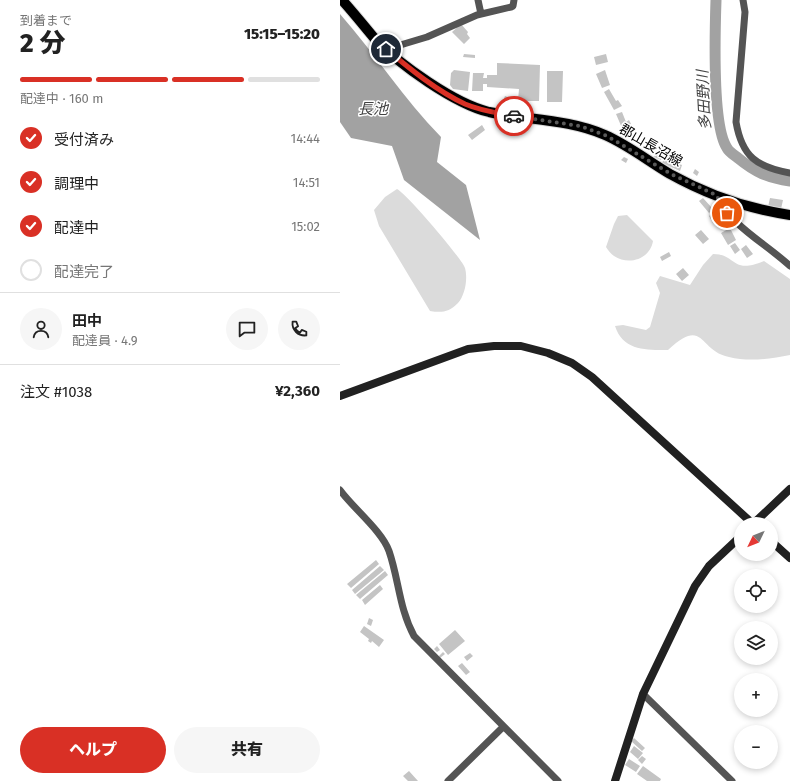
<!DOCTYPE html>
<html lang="ja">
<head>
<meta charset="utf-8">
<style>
  :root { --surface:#fff; --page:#f6f6f6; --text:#222; --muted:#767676; --line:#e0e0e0; --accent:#d93025 }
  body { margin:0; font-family:"Fira Sans","Noto Sans JP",sans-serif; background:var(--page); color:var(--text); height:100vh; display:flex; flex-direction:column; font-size:15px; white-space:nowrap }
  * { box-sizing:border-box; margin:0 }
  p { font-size:13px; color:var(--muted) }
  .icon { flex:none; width:22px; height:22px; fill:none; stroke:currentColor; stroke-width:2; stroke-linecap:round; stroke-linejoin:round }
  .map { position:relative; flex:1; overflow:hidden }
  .panel { display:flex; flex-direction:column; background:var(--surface); width:340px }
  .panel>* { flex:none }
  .needle { width:26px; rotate:227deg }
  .fabs { position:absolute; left:394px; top:517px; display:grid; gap:8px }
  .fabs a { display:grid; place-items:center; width:44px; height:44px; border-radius:50%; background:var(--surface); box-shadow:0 2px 6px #0003; font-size:20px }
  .pin { position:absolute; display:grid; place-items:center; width:34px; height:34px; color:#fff; margin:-17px; border:2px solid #fff; border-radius:50%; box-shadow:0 1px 4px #0007 }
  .courier { position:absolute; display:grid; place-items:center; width:40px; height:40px; margin:-20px; border:3px solid #d93025; border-radius:50%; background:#fff; color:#222; box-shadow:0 1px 5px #0007 }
  .overview em { font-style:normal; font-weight:800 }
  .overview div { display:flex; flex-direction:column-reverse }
  .overview { display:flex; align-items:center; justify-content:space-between; height:68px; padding:0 20px }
  h1 { font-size:26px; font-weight:800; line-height:30px }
  .bar { display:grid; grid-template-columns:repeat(4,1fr); gap:6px 4px; align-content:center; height:48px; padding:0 20px }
  .bar i { height:5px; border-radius:3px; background:var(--line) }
  .bar .active { background:var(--accent) }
  .bar p { grid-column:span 4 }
  .line { display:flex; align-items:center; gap:10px; padding:0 20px; border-top:1px solid var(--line) }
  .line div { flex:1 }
  .round { display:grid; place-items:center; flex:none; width:42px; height:42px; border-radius:21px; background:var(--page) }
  ol { padding:0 20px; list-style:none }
  li { display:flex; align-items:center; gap:12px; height:44px }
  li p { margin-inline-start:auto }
  li .icon { padding:4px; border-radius:50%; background:var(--accent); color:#fff; stroke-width:4 }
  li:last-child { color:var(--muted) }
  li i { width:22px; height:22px; border:2px solid var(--line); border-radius:50% }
  .primary-button { display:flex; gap:8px; margin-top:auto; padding:8px 20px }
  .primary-button a { flex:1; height:46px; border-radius:24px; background:var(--accent); color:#fff; font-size:16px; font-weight:800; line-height:46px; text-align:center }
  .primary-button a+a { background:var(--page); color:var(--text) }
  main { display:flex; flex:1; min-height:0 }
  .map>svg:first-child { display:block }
</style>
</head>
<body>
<main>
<section class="panel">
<div class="overview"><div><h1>2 分</h1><p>到着まで</p></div><em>15:15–15:20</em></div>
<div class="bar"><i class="active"></i><i class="active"></i><i class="active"></i><i></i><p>配達中 · 160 m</p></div>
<ol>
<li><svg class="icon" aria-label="check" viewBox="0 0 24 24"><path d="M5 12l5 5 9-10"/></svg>受付済み<p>14:44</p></li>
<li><svg class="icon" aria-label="check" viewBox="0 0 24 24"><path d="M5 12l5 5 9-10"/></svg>調理中<p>14:51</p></li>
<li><svg class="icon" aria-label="check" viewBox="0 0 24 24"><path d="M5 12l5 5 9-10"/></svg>配達中<p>15:02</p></li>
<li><i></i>配達完了</li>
</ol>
<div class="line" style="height:72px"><a class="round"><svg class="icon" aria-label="person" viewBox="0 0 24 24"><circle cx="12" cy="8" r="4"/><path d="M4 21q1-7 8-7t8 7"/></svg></a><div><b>田中</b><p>配達員 · 4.9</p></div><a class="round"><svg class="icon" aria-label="chat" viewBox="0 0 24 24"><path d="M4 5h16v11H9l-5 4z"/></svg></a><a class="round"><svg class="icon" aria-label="phone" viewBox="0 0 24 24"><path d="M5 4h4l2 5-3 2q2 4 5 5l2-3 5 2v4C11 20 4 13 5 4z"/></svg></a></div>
<div class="line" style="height:52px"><div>注文 #1038</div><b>¥2,360</b></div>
<div class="primary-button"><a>ヘルプ</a><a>共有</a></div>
</section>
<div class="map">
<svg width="450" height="781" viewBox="0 0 450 781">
  <rect width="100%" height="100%" fill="#fff"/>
  <!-- green -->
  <path fill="#dbdbdb" d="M57,189C66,193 123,260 125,268C128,279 125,295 118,303C109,312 102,313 90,311L39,226L34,210L45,197Z
    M287,215L313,241C310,259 289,266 274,256C271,254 268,250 266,247L274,224L278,216Z
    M373,254C397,254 391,275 424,261L450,279V355C431,359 408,362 389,357C358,351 365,316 328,350C306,350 283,351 275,326L283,325L306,330L310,327L320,293L316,283L320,276L350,285L363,265Z"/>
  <!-- water -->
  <path fill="#a2a2a2" d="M0,14C35,54 64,99 101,137L97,162L126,185L140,240L64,180L52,146L11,138L0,122Z"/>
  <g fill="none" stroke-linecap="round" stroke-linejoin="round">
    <!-- river -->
    <path stroke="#a2a2a2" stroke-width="11" d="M376,0C375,30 372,126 387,148C389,152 394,155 398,158C415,172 428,178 450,181"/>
  </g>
  <!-- building -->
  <path fill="#c4c4c4" d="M121,24L128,32L127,34L130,38L124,44L112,32Z
    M124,54L135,55V58L123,57Z
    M266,54L268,62L256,65L254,57Z
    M157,63L200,65L199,101H178L179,89L147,87V84H143V91H132L133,73H144L143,78H147V75H157Z
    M114,70L130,72L128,91L113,89L110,85L111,73Z
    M265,70L270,85L262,88L256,74Z
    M207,71H223L222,102H207Z
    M269,89L276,101L278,100L282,106L274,110L264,92Z
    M165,96L175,100L173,105L163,101Z
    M282,112L286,122L289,120L291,124L282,128L276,114Z
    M142,125L145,130L132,140L128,135Z
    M316,153L322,156L321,160L314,157Z
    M326,154L332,156L330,160L342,165L340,171L322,163Z
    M284,157L288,159L286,163L281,160Z
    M355,169L359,172L357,176L353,173Z
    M363,198L373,209L369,213L359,201Z
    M430,198L443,200L441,209L428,207Z
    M374,212L379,219L373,223L369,216Z
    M390,228L396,240L388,245L381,233Z
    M361,230L369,239L363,244L355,235Z
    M395,243L400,250L395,254L390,246Z
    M406,245L413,254L407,258L401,249Z
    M329,252L331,256L322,261L320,257Z
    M343,268L349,275L342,281L336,274Z
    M36,560L39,564L11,588L7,584Z
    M40,566L44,570L15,594L12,590Z
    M45,571L48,575L20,599L16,595Z
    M40,585L43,589L25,605L22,600Z
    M29,618L33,620L31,626L27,624Z
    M24,626L44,640L39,647L32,641L31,643L28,641L29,639L20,632Z
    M115,630L125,641L108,655L99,644Z
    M97,646L100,650L97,652L94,649Z
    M103,652L105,654L100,658L99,656Z
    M130,653L133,656L127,661L124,657Z
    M122,663L130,672L126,675L118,666Z
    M294,738L305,748L302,751L291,741Z
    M294,746L303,753L298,759L290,752Z
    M302,756L306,759L302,764L298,760Z
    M289,759L300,766L296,772L285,765Z
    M303,766L321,779L320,781H307L297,774Z
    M69,771L78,781H68L63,776Z"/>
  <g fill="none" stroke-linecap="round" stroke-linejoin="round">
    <!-- primary casing -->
    <g stroke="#dbdbdb" stroke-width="12">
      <path id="primary" d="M2,0C13,12 24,26 35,39C60,65 115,104 149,112C187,120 229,119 265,135C288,145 308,161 330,174C366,194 409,209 450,215"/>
    </g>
    <!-- street -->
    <path stroke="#545454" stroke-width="7" d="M138,0L141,14
      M403,0L405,12L396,122C402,157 417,167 450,173
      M47,49L87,37L137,15L171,7L173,6L174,0
      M376,195C392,227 424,242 450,266
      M0,490C13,508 42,531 49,551C59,580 59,608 74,636L218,781
      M303,694L392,781
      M108,781L163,727"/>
    <!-- secondary -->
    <path stroke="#212121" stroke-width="8" d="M0,396L128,349L154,346H181L208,353L232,363L252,377L413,524
      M413,524L450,489
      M431,541L450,558
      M275,781L303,694L355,586L369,566L401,536"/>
    <!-- primary -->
    <use href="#primary" stroke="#000" stroke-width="10"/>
  </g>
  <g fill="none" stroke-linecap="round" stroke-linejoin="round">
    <!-- done -->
    <path stroke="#595959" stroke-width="4" stroke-dasharray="0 7.2" d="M174,116L240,126L267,136L331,174L376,195L387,213"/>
    <!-- route -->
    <path stroke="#d93025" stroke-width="5" d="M46,49C70,69 97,91 125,104C141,111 158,113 174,116"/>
  </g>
  <g text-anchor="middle" stroke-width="3" stroke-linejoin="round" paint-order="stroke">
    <!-- street labels -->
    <g font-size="14" fill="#000" stroke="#fff">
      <text transform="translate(311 145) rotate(30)" y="5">郡山長沼線</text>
    </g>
    <!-- water labels -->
    <g font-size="15" font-style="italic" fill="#434343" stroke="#fff">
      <text transform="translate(364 100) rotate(-93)" y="5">多田野川</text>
      <text x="33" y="114">長池</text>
    </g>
  </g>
</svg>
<div class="fabs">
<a><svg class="needle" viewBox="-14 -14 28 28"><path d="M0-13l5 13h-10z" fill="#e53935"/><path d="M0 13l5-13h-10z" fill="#767676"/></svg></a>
<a><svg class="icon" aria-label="locate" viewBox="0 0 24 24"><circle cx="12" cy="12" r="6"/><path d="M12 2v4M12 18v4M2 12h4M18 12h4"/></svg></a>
<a><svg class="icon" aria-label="layers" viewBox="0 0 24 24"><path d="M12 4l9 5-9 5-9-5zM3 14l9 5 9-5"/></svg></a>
<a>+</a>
<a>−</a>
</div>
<div class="pin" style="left:387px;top:213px;background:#ea580c"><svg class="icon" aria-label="bag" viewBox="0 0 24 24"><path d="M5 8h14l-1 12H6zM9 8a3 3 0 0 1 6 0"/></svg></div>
<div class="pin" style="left:46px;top:49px;background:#1f2937"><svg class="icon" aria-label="home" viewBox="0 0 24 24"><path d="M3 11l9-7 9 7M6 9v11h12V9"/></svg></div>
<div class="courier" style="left:174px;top:116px"><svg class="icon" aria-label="car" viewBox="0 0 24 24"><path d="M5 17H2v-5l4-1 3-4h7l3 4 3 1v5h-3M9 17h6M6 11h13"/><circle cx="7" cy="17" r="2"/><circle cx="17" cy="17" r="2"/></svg></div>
</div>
</main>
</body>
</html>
